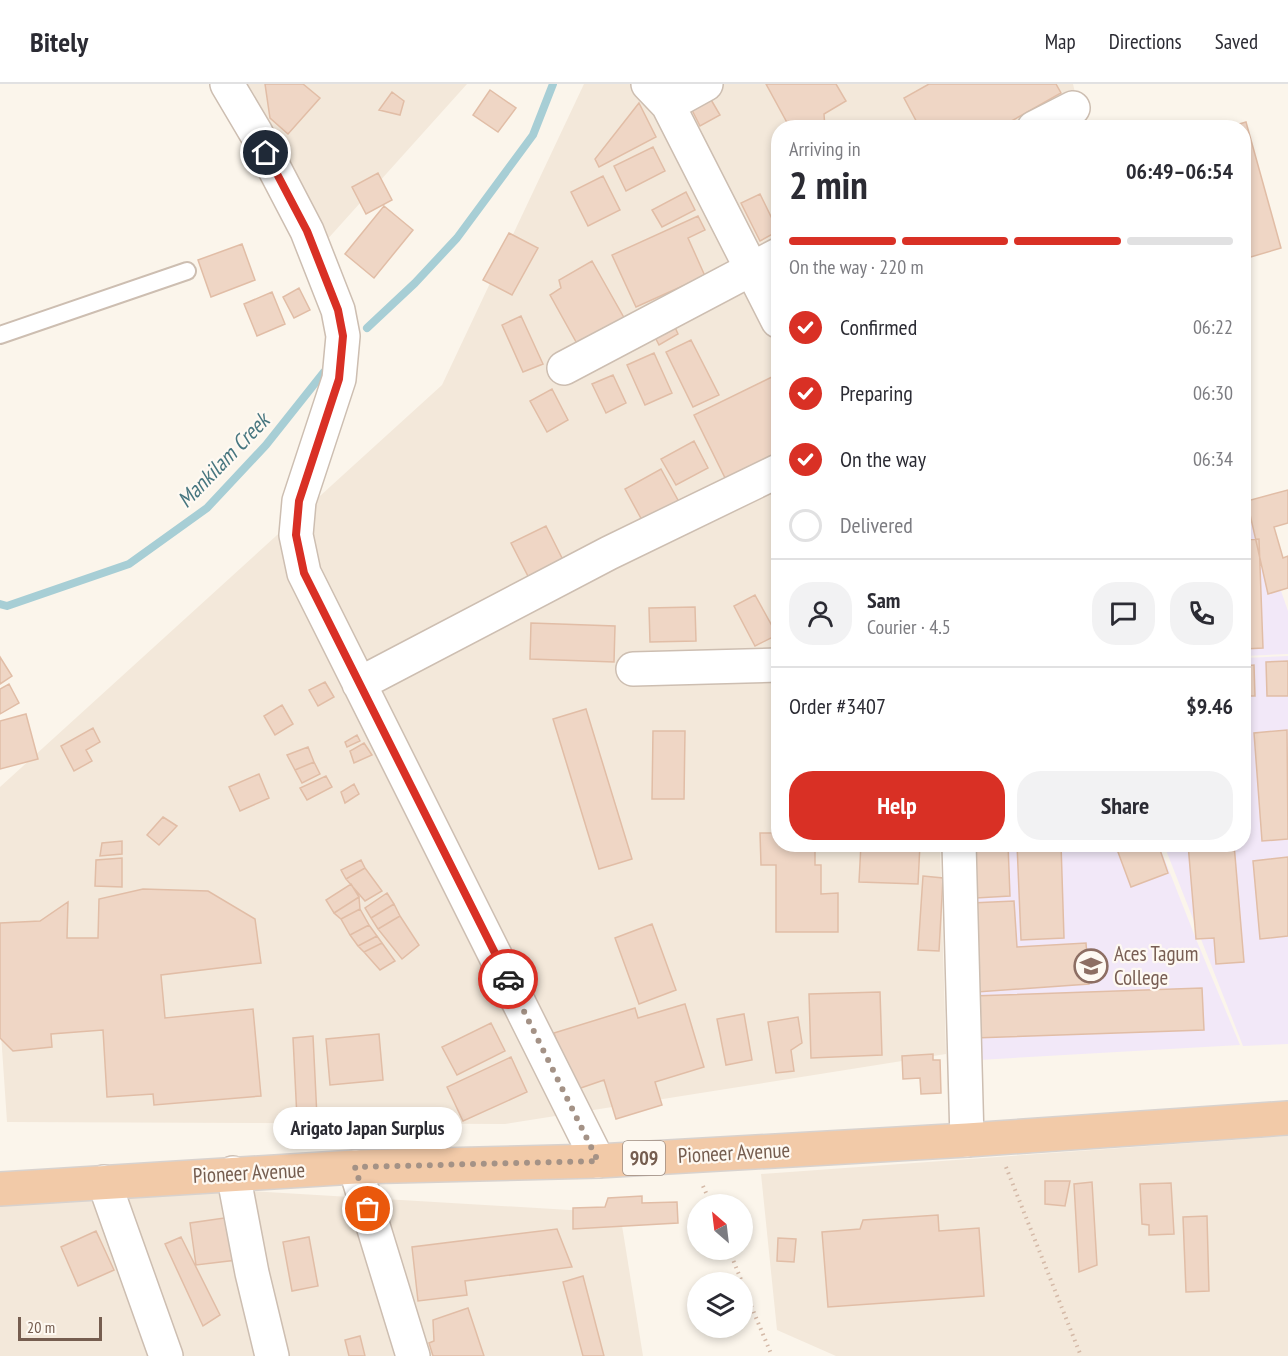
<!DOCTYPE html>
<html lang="en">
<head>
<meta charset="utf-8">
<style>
  :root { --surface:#fff; --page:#f2f2f3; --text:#2b2b33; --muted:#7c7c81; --line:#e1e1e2; --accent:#d93025 }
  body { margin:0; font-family:"PT Sans Narrow",sans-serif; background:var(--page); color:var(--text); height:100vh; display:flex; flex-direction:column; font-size:22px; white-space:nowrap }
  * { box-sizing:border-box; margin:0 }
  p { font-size:20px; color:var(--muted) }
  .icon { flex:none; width:33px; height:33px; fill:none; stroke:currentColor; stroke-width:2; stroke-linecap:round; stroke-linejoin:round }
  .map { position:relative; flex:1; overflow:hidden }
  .sheet { position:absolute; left:771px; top:36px; width:480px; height:732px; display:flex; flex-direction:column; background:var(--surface); border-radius:24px; box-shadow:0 3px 9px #0003 }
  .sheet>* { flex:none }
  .needle { width:39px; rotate:332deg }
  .buttons { position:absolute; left:687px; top:1110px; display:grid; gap:12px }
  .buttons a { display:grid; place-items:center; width:66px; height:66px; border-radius:50%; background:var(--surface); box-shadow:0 3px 9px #0003; font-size:30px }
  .scale { position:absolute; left:18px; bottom:15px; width:84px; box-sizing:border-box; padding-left:6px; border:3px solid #755d4f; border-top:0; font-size:16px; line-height:21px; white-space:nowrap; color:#755d4f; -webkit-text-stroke:4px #fef9f2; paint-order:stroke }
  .pin { position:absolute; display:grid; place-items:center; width:51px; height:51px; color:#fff; margin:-26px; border:3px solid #fff; border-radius:50%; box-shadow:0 2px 6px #0007 }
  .courier { position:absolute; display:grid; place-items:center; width:60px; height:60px; margin:-30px; border:4px solid #d93025; border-radius:50%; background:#fff; color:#222; box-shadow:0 2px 8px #0007 }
  .bubble { position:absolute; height:42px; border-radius:21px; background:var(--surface); box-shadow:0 3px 9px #0003; font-size:20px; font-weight:700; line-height:42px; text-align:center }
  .overview em { font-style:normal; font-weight:700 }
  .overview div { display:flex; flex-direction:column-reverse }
  .overview { display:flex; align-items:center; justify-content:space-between; height:102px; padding:0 18px }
  h1 { font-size:39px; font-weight:700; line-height:45px }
  .bar { display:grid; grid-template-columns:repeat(4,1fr); gap:9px 6px; align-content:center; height:72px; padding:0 18px }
  .bar i { height:8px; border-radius:4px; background:var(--line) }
  .bar .current { background:var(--accent) }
  .bar p { grid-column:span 4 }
  .line { display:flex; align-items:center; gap:15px; padding:0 18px; border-top:2px solid var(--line) }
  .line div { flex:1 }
  .round { display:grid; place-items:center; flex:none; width:63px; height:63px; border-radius:24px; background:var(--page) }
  ol { padding:0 18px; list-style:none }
  li { display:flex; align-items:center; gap:18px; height:66px }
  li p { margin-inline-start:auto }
  li .icon { padding:6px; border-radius:50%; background:var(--accent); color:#fff; stroke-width:4 }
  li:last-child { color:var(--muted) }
  li i { width:33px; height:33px; border:3px solid var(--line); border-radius:50% }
  .primary-button { display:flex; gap:12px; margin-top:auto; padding:12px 18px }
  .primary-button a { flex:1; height:69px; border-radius:24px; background:var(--accent); color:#fff; font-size:24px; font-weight:700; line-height:69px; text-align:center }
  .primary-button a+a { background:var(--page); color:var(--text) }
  header { display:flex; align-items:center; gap:36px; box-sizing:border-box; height:84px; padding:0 30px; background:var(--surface); border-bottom:2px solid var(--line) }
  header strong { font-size:28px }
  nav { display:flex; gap:33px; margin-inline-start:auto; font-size:21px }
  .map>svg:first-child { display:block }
</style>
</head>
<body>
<header>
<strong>Bitely</strong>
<nav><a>Map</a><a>Directions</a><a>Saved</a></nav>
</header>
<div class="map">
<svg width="1288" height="1272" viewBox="0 0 1288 1272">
  <rect width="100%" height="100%" fill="#fbf5eb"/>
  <!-- residential -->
  <path fill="#f3e8da" d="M210,0H467L316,168Z
    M584,0H1073L1083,43L778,44V760L940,761L946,970L505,1040L7,1038L0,935V703L442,301Z
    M1288,1052V1272H836L777,1246L761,1090Z
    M0,1092L620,1129L643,1272H0Z"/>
  <!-- education -->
  <path fill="#f2e8f8" d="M1244,400L1288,527V570L1244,572Z
    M1288,572V960L1243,962L1164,761L1244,760V574Z
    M973,761H1159L1196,855L1240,961L979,976Z"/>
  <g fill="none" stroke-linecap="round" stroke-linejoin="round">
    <!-- stream -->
    <path stroke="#a7ced5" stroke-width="8" d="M367,244L415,199L457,154L533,51L553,0
      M0,520L7,522L129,480L207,424L266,361L324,288"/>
  </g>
  <!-- building -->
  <path fill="#efd6c5" stroke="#e1bda6" stroke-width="1.5" d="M265,0H303L320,14L288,50L270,34Z
    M766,0H836L846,17L824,30L825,44H790Z
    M929,0H1056L1061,9L999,44H920L904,14Z
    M490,6L516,24L498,48L473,31Z
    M392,8L404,17L400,31L379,26Z
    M710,14L720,31L700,42L691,24Z
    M639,19L656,53L599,83L595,75Z
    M1246,38L1281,164L1244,175V44H1226Z
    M653,63L665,87L626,107L614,82Z
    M378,89L392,116L366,130L352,103Z
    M603,92L620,126L588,142L571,108Z
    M686,108L695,126L662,143L652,126Z
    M760,110L778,147L760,157L741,119Z
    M384,122L413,146L374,194L345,170Z
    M698,132L705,146L688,154L705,192L636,223L612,171Z
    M509,149L538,164L512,211L483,196Z
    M242,160L255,196L211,213L198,176Z
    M592,177L627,239L580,265L550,211L561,204L559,196Z
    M299,204L310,226L294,234L283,213Z
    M272,208L285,240L257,252L244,220Z
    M521,232L543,280L523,288L502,241Z
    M674,241L678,250L659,261L654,251Z
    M691,256L719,311L693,323L666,268Z
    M654,269L672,309L645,321L627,281Z
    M778,290V380L730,404L694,331Z
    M613,291L626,319L606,329L592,300Z
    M552,305L568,336L547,348L530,317Z
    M694,357L708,384L676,401L661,375Z
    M661,385L679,418L643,438L625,405Z
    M1288,406V439L1274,443L1283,474L1288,472V504L1268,510L1247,417Z
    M546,442L565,480L531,498L511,459Z
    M1259,455L1263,564L1244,565V456Z
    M755,511L777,551L755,562L734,522Z
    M695,523L696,557L650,558L649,524Z
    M531,539L615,542L614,578L530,575Z
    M0,573L12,592L0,600Z
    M1288,577V612H1267L1266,578Z
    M1254,581L1255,612H1244V582Z
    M325,598L334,613L318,622L309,606Z
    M9,600L19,619L0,630V605Z
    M282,621L293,640L275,651L264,632Z
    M586,625L632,775L599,785L553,635Z
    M26,630L38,675L0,685V637Z
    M93,644L100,658L86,666L92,677L74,687L61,662Z
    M1287,646L1288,755L1262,757L1254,649Z
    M653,647H685L684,715H652Z
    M357,651L360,657L347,663L345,658Z
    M364,659L372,671L354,679L350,667Z
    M308,663L314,678L295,686L287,671Z
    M314,678L320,690L302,699L295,686Z
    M259,690L269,714L240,727L229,703Z
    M326,692L332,703L307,716L300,704Z
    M354,700L359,710L345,719L341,708Z
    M163,733L177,742L159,761L147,751Z
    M760,749H778V760H815V781H821V810L838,809V848H776V781H761Z
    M122,757V770L100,772L102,759Z
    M861,760H920L918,800L859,798Z
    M973,760H1008L1010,812L976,814Z
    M1017,760H1061L1064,854L1021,856Z
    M1115,760H1158L1168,789L1131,803Z
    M1188,760H1234L1244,878L1216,880L1214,854L1196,855Z
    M1288,773V852L1260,855L1253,777Z
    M122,774V803L95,802L96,776Z
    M361,776L365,784L346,795L341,786Z
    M365,784L382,807L365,817L346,795Z
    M923,792L943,794L939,867L918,866Z
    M351,800L359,813L334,829L326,816Z
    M143,805L208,807L255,835L261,879L161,891L165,934L253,925L261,1012L154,1021L153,1010L107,1013L103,946L51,950L52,963L13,967L0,954V839L40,837L68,818L67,854H98L99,815Z
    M387,809L394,820L371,834L365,824Z
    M359,813L360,825L341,835L334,829Z
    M1014,817L1017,863L1086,859L1089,900L977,908L971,819Z
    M394,820L400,832L378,845L371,834Z
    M360,825L369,841L350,851L341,835Z
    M400,832L419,861L402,875L378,845Z
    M652,840L676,906L639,920L615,854Z
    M369,841L377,852L358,862L350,851Z
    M377,852L382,859L364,868L358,862Z
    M382,859L395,877L380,886L364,868Z
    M1202,904L1204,946L974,954L972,912Z
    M880,908L882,971L811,974L809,910Z
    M685,920L704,983L655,998L662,1021L616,1035L604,996L572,1007L554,949L635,924L638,934Z
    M744,930L752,976L726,981L717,935Z
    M798,933L802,959L791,966L794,987L776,989L768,938Z
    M491,939L505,967L457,991L442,963Z
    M379,950L383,996L330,1001L326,955Z
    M313,952L317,1033L297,1034L293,954Z
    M933,970V976H940L941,1009L921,1010L920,994L903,995L902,972Z
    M511,973L527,1008L463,1037L447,1003Z
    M1045,1097H1070L1065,1122L1045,1120Z
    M1092,1098L1097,1181L1079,1188L1074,1100Z
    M1171,1099L1174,1150L1149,1151V1141L1142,1140L1140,1100Z
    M642,1112V1119L677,1118L678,1139L573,1145V1124L605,1123L608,1114Z
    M938,1131L939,1147L979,1144L984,1212L828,1223L822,1148L860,1145L863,1136Z
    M1207,1132L1209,1207L1186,1208L1183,1133Z
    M231,1133L237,1176L196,1181L190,1139Z
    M557,1145L572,1183L465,1197L467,1211L418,1217L412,1163Z
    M96,1147L114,1186L78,1202L61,1163Z
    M181,1153L220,1231L203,1242L165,1160Z
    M309,1153L318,1202L292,1207L283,1158Z
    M778,1154L796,1155L794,1178L777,1177Z
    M583,1192L604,1272H583L563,1198Z
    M468,1224L484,1272H433L429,1259L434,1257L433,1236Z
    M360,1252L365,1272H349L345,1256Z"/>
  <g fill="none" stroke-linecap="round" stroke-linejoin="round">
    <!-- service casing -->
    <g stroke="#cdbeb1" stroke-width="20">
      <path id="service" d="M0,251L187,187"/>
    </g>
    <!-- minor casing -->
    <g stroke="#cdbeb1" stroke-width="36">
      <path id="minor" d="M227,0L256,49L307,147L338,226L343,252L339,295L299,417L296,451L304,489L598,1077
        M648,0L668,21L778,237
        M668,21L706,0
        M1034,44L1073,24
        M564,284L778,171
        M633,585L778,581
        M359,600L609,469L778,387
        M959,760L967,1056
        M355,1083L413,1272
        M233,1089L252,1189L272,1272
        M104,1098L166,1272"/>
    </g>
    <!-- trunk casing -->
    <g stroke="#d8d2ce" stroke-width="36">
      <path id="trunk" d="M0,1105L355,1083L598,1077L967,1056L1288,1034"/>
    </g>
    <!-- path -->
    <path stroke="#d4b9a7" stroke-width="4" stroke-dasharray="1.5 4.5" stroke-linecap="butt" d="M1006,1083L1081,1272
      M703,1102L711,1120
      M729,1166L742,1198
      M742,1200L772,1272"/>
    <!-- service -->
    <use href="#service" stroke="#fff" stroke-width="16"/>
    <!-- minor -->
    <use href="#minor" stroke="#fff" stroke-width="33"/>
    <!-- trunk -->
    <use href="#trunk" stroke="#f2caa8" stroke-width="33"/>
  </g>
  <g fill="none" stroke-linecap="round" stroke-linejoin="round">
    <!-- done -->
    <path stroke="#a49286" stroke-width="6" stroke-dasharray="0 10.8" d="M368,1125L355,1083L598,1077L508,895"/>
    <!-- route -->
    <path stroke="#d93025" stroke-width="8" d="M266,69L307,147L338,226L343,252L339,295L299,417L296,451L304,489L508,895"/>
  </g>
  <!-- icons -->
  <defs>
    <g id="university-ring" transform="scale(1.725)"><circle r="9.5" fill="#fef9f2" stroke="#8d6e63" stroke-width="1.5"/><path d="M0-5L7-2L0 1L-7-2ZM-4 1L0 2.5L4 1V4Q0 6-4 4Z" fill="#8d6e63"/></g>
  </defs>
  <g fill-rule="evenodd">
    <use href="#university-ring" x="1091" y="882"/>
  </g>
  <g text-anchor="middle" stroke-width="4.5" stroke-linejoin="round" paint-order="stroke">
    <!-- shield labels -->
    <rect fill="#fef9f2" stroke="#9e8c80" stroke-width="1.5" x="623" y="1057" width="42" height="34" rx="4.5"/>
    <g font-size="20" font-weight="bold" fill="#755d4f">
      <text x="644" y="1081">909</text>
    </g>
    <!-- education labels -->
    <g font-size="21" fill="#785e54" stroke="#fef9f2" text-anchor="start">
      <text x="1114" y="877">Aces Tagum<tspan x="1114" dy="24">College</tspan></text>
    </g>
    <!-- street labels -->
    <g font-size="21" fill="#755d4f" stroke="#fef9f2">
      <text transform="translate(734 1069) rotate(-3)" y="7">Pioneer Avenue</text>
      <text transform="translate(249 1089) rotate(-3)" y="7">Pioneer Avenue</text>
    </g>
    <!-- water labels -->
    <g font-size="22" font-style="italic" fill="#47767f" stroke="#fef9f2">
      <text transform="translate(223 376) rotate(-46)" y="8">Mankilam Creek</text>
    </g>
  </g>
</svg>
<div class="buttons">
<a><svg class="needle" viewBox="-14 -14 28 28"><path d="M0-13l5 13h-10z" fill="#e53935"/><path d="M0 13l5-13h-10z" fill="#7c7c81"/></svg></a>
<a><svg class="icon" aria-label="layers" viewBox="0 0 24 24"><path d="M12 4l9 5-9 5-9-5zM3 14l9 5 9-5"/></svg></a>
</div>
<div class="scale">20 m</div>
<div class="pin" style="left:368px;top:1125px;background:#ea580c"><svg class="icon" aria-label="bag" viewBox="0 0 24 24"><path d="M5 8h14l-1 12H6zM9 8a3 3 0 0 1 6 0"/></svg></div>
<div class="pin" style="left:266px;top:69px;background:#1f2937"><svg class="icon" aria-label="home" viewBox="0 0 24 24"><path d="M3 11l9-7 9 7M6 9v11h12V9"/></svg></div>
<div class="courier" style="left:508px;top:895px"><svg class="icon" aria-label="car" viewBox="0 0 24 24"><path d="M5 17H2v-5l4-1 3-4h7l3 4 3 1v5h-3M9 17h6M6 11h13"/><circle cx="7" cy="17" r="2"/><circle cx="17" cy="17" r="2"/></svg></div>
<div class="bubble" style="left:273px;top:1023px;width:189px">Arigato Japan Surplus</div>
<section class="sheet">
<div class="overview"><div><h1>2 min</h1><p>Arriving in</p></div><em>06:49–06:54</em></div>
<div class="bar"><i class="current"></i><i class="current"></i><i class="current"></i><i></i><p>On the way · 220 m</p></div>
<ol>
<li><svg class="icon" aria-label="check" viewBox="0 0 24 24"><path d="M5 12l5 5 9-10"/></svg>Confirmed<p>06:22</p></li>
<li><svg class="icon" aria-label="check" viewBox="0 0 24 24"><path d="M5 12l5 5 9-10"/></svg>Preparing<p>06:30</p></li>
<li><svg class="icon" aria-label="check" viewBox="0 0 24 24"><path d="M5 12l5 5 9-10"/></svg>On the way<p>06:34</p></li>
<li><i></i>Delivered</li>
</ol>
<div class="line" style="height:108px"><a class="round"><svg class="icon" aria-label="person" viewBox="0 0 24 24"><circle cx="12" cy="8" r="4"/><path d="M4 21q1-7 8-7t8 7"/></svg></a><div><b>Sam</b><p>Courier · 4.5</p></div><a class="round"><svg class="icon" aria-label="chat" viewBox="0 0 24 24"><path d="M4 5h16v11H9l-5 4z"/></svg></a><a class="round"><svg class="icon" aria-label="phone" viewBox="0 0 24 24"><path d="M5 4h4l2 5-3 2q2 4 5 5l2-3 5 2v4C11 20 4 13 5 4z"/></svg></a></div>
<div class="line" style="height:78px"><div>Order #3407</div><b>$9.46</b></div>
<div class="primary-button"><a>Help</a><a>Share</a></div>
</section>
</div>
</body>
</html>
